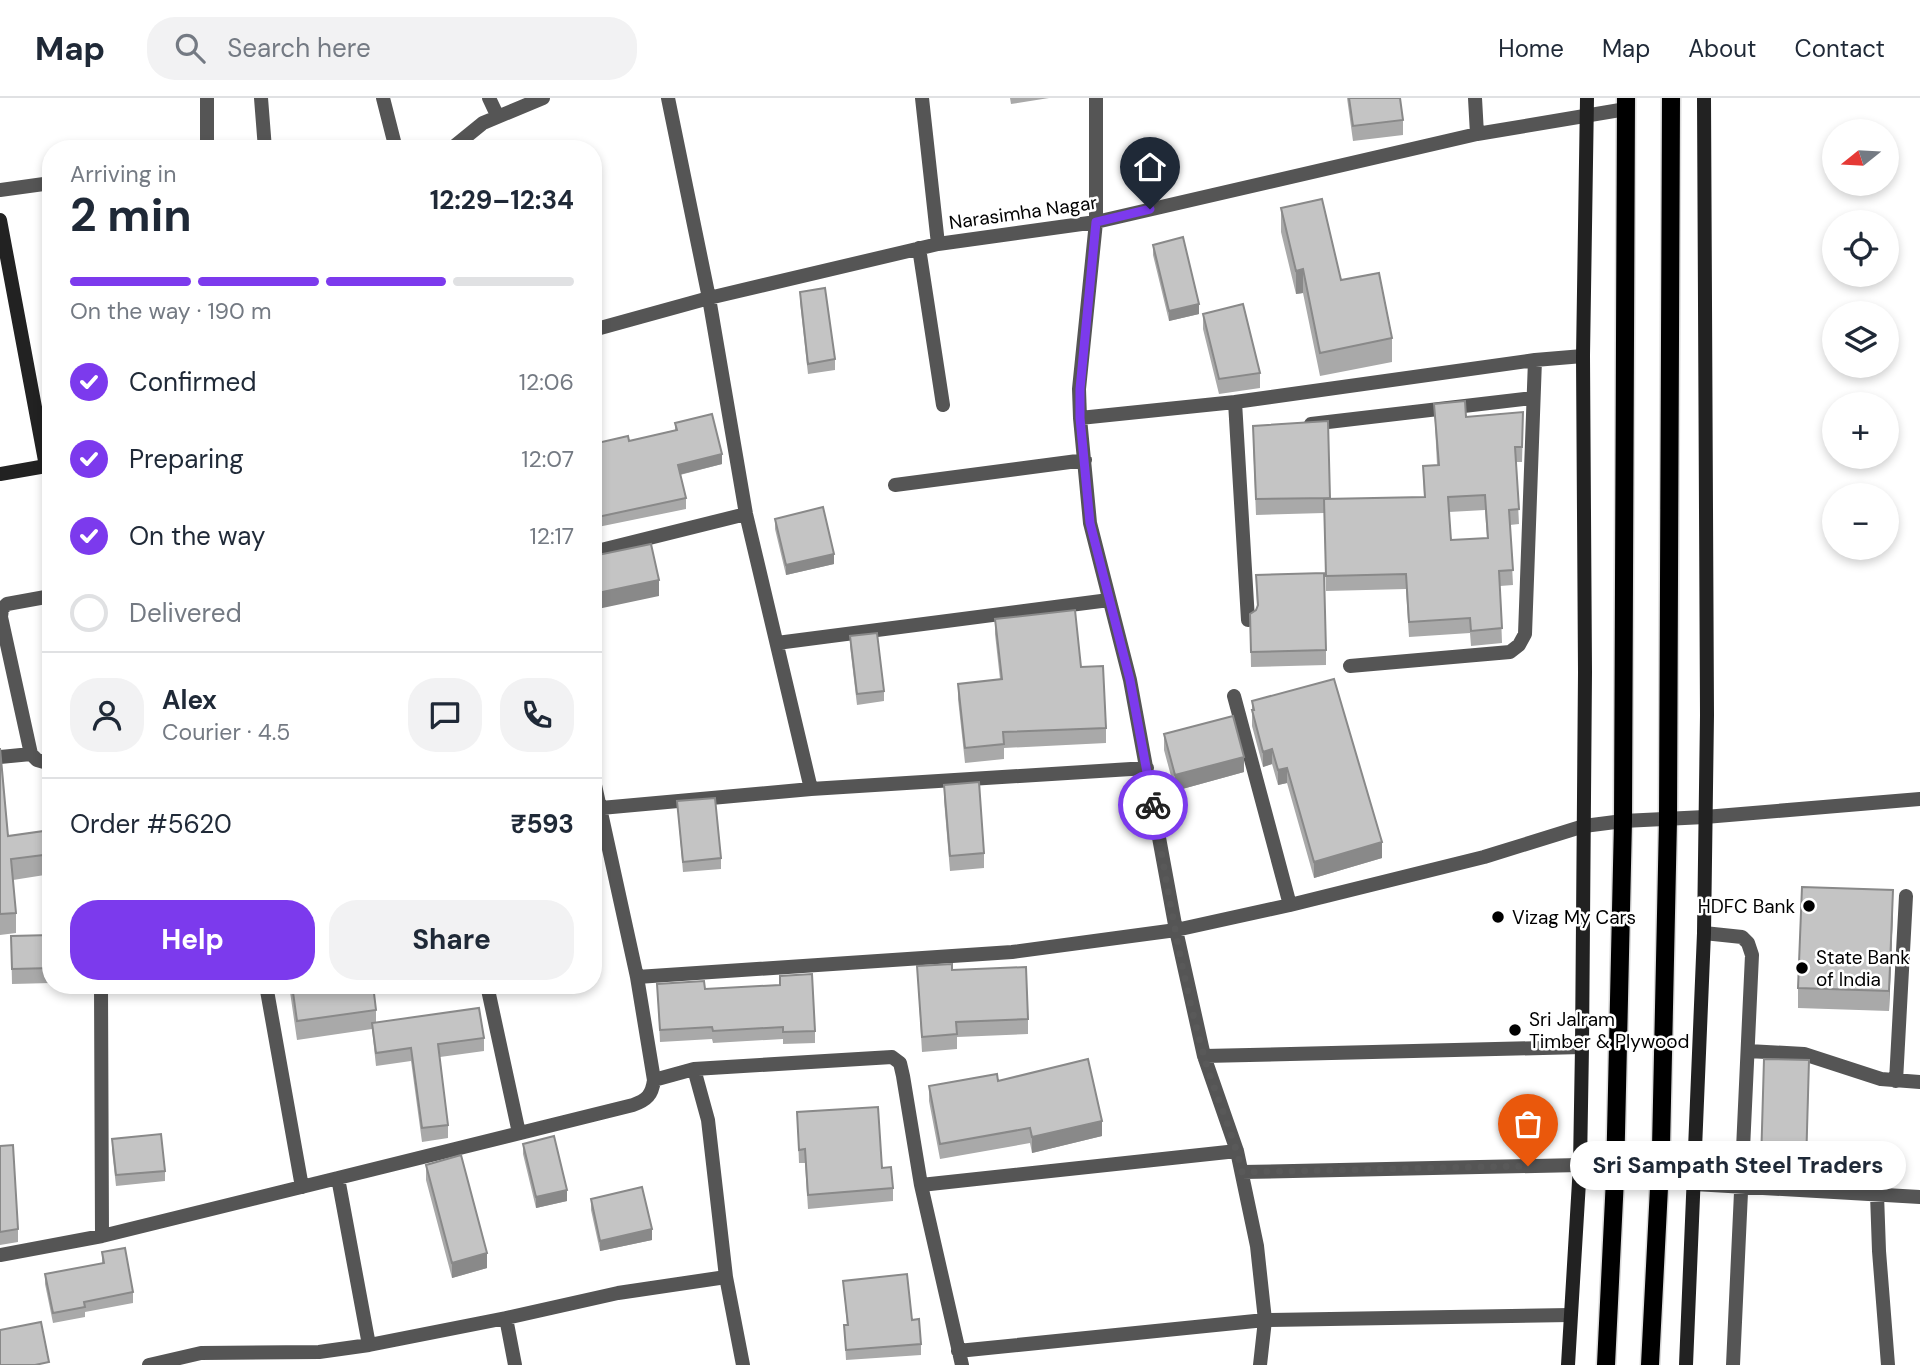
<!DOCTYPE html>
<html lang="en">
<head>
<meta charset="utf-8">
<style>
  :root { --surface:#fff; --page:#f2f2f3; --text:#1f2937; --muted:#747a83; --line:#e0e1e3; --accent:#7c3aed }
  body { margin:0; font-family:"DM Sans",sans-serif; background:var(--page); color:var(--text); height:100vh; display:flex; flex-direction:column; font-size:26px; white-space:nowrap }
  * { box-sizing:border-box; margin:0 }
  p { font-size:23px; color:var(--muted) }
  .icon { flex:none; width:38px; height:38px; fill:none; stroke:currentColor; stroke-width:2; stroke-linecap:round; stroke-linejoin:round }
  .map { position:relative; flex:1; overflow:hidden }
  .sheet { position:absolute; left:42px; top:42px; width:560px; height:854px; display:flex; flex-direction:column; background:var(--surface); border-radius:28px; box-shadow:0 4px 10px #0003 }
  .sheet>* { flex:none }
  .needle { width:46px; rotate:252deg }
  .buttons { position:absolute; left:1822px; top:21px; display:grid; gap:14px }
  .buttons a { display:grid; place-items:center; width:77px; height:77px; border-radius:50%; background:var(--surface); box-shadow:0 4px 10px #0003; font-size:35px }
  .pin { position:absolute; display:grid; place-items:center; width:60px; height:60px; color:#fff; margin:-72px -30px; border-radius:50% 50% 50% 0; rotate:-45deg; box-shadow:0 0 7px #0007 }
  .pin .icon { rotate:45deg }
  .courier { position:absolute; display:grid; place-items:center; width:70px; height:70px; margin:-35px; border:5px solid #7c3aed; border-radius:50%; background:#fff; color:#222; box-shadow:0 2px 9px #0007 }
  .bubble { position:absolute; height:49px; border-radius:24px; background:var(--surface); box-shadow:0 4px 10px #0003; font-size:23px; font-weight:700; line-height:49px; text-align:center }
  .summary em { font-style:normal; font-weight:700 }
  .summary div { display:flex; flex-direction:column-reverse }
  .summary { display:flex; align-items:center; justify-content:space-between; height:119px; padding:0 28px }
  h1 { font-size:46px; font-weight:700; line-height:52px }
  .bar { display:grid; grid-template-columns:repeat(4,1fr); gap:10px 7px; align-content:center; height:84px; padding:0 28px }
  .bar i { height:9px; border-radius:5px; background:var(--line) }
  .bar .selected { background:var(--accent) }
  .bar p { grid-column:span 4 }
  .line { display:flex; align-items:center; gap:18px; padding:0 28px; border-top:2px solid var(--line) }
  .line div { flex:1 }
  .round { display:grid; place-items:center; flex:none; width:74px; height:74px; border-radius:28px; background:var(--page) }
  ol { padding:0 28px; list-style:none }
  li { display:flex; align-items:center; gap:21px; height:77px }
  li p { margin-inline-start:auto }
  li .icon { padding:7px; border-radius:50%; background:var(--accent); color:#fff; stroke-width:4 }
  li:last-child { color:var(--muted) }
  li i { width:38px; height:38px; border:4px solid var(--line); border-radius:50% }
  .button { display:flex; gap:14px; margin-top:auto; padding:14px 28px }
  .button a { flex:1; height:80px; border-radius:28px; background:var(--accent); color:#fff; font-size:28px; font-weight:700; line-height:80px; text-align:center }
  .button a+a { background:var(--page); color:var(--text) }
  header { display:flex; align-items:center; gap:42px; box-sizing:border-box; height:98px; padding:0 35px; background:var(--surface); border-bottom:2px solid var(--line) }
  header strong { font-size:33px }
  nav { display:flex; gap:38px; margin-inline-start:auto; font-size:24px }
  .search { width:490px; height:63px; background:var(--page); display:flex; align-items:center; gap:18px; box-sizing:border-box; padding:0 24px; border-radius:28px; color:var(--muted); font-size:26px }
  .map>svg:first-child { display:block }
</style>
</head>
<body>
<header>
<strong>Map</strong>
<div class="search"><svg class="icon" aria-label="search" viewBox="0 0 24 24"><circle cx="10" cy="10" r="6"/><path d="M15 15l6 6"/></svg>Search here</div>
<nav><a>Home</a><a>Map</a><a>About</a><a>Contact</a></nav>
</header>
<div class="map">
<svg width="1920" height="1267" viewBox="0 0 1920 1267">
  <rect width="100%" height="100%" fill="#fff"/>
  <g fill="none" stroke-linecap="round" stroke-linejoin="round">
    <!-- primary casing -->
    <g stroke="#dbdbdb" stroke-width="21">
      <path id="primary" d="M1606,1267L1615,1080L1623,723L1626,0
        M1650,1267L1661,1050L1668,722L1671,0"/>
    </g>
    <!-- street -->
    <path stroke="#555" stroke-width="14" d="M261,0L265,51
      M383,0L396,51
      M489,0L497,17
      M668,0L709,200L746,416L811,691L1147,670
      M922,0L938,146
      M1096,0V124L1079,291L1080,320L1090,425L1130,582L1176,832L1204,958L1237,1053L1257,1148L1265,1222L1260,1267
      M1475,0L1477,36
      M207,51V0
      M451,51L483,25L543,0
      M0,92L51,85
      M919,150L943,307
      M593,232L709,200L938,146L1096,124L1477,36L1626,11
      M1080,320L1235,304
      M1311,326L1533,300
      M895,387L1085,362
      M593,454L746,416
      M51,498L7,506L2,511L1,519L31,656L37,662L51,666
      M1248,522L1235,304L1535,262L1583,258
      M777,545L1109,502
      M1350,568L1510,554L1519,547L1525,536L1535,262
      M1234,598L1290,807
      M0,659L31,656
      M601,710L811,691
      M1704,835L1742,839L1748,845L1752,857L1733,1267
      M637,879L1012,854L1176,832L1290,807L1484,759L1584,728L1623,723L1705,719L1920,701
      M101,887L102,1138
      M266,887L302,1089
      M487,887L519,1035
      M1748,953L1804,956L1881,981L1920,984
      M1204,958L1582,949
      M694,971L708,1022L726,1179L743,1267
      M654,982L694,971L892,959L900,965L903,978L921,1087
      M1896,983L1906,798
      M1242,1074L1580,1067
      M338,1080L633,1007C647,1002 652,997 654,982L637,879L593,678
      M1694,1086L1920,1099
      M1877,1096L1879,1153L1888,1267
      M0,1157L102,1138L338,1080L369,1247L506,1220L515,1267
      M506,1220L618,1195L726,1179
      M958,1253L1265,1222L1570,1217
      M149,1267L201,1255L319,1254L369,1247
      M962,1267L921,1087L1237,1053"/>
    <!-- secondary -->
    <path stroke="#222" stroke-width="14" d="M0,122L46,368L0,376
      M1568,1267L1580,1067L1582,949L1585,574L1583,258L1587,0
      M1686,1267L1704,835L1707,617L1704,0"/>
    <!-- primary -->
    <use href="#primary" stroke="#000" stroke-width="18"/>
  </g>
  <!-- wall -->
  <path fill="#a9a9a9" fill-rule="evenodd" d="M1010,0H1049L1011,6Z
    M1347,0H1400L1403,22V37L1353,43Z
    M1281,110L1341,182L1392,240V264L1320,278L1303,195L1296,196L1281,134Z
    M1153,147L1199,216L1169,223L1153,157Z
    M800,194L835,261V272L808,276L800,204Z
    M1203,216L1260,275V290L1219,296L1203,231Z
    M1434,306L1466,319L1523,329L1522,364H1516L1519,426L1510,427L1513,487L1500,488L1502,545L1471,548L1470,535L1409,539L1406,491L1326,493L1324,415L1256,417L1253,343L1328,323L1330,401L1424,399L1423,368L1437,367ZM1485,412L1487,440L1451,442L1449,414Z
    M675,325L722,366L680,377L686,400V411L593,430L629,343L675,332Z
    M775,421L834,466L786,477L775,431Z
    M1256,477L1326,552V567L1251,569L1250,516L1256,512L1257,510Z
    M995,521L1081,569L1106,630V645L1004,650V661L965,665L958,601V586L1000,581L995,536Z
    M850,538L884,593V603L857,607L850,548Z
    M1252,603L1382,760L1314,780L1287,685L1278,687L1272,666L1263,669L1252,628Z
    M1164,636L1244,674L1175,693L1164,652Z
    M0,650L8,738L51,732V776L13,782L16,815V835L0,837Z
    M944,687L984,755V770L950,773L944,702Z
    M677,703L721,760V771L683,774Z
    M1893,812L1889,913L1798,910V890Z
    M51,837V885L12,886L11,838Z
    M917,868L952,872L1028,921V936L957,939V951L922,954Z
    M657,886L705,891L815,933V945L783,946V941L713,945L712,941L660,944Z
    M289,887H373L376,912V925L484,940V953L440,959L448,1027V1040L422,1044L411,963L376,968L372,931L297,942Z
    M1809,977L1806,1082L1761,1080V1065Z
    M998,983L1102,1038L1032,1055L1030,1045L940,1061L929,1003V988Z
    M797,1014L882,1070L893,1090V1103L808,1111L805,1065H799Z
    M112,1041L165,1073V1083L116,1088L112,1052Z
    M523,1046L567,1103L536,1110L523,1056Z
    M0,1048L18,1131V1144L0,1147Z
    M426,1067L487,1170L452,1180L426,1082Z
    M591,1101L652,1142L600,1153L591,1112Z
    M102,1154L133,1194V1205L85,1214V1219L53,1225L45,1186V1176L102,1166Z
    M843,1183L912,1222L921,1246V1257L846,1262L844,1227H847Z"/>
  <!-- shaded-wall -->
  <path fill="#898989" d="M1303,171V195L1296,196V173Z
    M1199,206V216L1169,223V213Z
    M722,356V366L678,377V367Z
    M598,418V428L593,430V420Z
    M834,456V466L786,477V467Z
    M659,482V498L593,512V496Z
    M1272,651V666L1263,669V654Z
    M1244,659V674L1175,693V677Z
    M1287,670V685L1278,687V672Z
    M1382,744V760L1314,780V764Z
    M1893,792V812L1889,913V893Z
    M1102,1023V1038L1032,1055V1039Z
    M567,1092V1103L536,1110V1099Z
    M652,1131V1142L600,1153V1143Z
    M487,1155V1170L452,1180V1165Z"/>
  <!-- building -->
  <path fill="#c4c4c4" stroke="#898989" stroke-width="2" fill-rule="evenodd" d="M1349,0H1400L1403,22L1353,28Z
    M1322,101L1341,182L1379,175L1392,240L1320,255L1303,171L1296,173L1281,110Z
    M1183,139L1199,206L1169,213L1153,147Z
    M825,190L835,261L808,266L800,194Z
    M1243,206L1260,275L1219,281L1203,216Z
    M1465,303L1466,319L1523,314L1522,349H1515L1519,411L1509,412L1513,472L1499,473L1502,530L1471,533L1470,520L1409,524L1406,476L1326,478L1324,401L1425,399L1423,368L1439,367L1434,306ZM1485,397L1488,440L1451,442L1448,399Z
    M712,316L722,356L678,367L686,400L593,420V346L628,338L629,343L677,332L675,325Z
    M1328,323L1330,400L1256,401L1253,328Z
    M823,409L834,456L786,467L775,421Z
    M651,446L659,482L593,496V458Z
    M1324,475L1326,552L1251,554L1250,516L1256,512L1258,507L1256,477Z
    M1075,512L1081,569L1103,568L1106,630L1003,634L1004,646L965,650L958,586L1002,581L995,521Z
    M877,535L884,593L857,596L850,538Z
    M1334,581L1382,744L1314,764L1287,670L1278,672L1272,651L1263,654L1252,612H1254L1252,603Z
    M1233,618L1244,659L1175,677L1164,636Z
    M0,650L8,738L51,732V756L11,761L16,815L0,816Z
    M979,684L984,755L950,758L944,687Z
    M715,700L721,760L683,764L677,703Z
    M1802,789L1893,792L1889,893L1798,890Z
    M51,837V870L12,871L11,838Z
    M952,866V872L1026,869L1028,921L956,924L957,936L922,939L917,868Z
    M812,876L815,933L783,934V929L713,933L712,929L660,932L657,886L704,883L705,891L780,887V878Z
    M292,887H373L376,912L297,923Z
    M479,910L484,940L438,946L448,1027L422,1030L411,950L376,955L372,925Z
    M1088,961L1102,1023L1032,1039L1030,1030L940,1046L929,988L997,976L998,983Z
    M1764,961L1809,962L1806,1067L1761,1065Z
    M878,1009L882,1070L891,1069L893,1090L808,1097L805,1051L799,1052L797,1014Z
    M161,1036L165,1073L116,1077L112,1041Z
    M554,1038L567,1092L536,1099L523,1046Z
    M13,1047L18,1131L0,1134V1048Z
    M461,1057L487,1155L452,1165L426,1067Z
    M642,1089L652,1131L600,1143L591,1101Z
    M125,1150L133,1194L84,1204L85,1209L53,1215L45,1176L104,1165L102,1154Z
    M907,1176L912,1222L919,1221L921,1246L846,1252L844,1227H848L843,1183Z
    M41,1224L49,1264L35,1267H0V1232Z"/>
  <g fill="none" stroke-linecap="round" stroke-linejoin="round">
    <!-- done -->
    <path stroke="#595959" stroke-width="7" stroke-dasharray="0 12.6" d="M1153,707C1168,790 1181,877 1204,958C1215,997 1233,1034 1242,1074L1528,1068"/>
    <!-- route -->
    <path stroke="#7c3aed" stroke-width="9" d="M1150,111L1096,124L1080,291V320L1090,425L1130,582L1153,707"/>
  </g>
  <!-- markers -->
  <g fill="#000" stroke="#fff" stroke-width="2.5">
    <circle cx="1809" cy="808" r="7"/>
    <circle cx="1498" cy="819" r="7"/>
    <circle cx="1802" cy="870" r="7"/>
    <circle cx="1515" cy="932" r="7"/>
  </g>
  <g text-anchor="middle" stroke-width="5" stroke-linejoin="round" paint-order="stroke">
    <!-- street labels -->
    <g font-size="19" fill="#000" stroke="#fff">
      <text transform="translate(1023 114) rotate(-8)" y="7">Narasimha Nagar</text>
    </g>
    <!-- poi labels -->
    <g font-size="19" fill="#000" stroke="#fff" text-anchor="start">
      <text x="1795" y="815" text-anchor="end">HDFC Bank</text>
      <text x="1512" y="826">Vizag My Cars</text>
      <text x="1816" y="866">State Bank<tspan x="1816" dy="22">of India</tspan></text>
      <text x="1529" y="928">Sri Jalram<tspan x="1529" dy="22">Timber &amp; Plywood</tspan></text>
    </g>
  </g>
</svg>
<div class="buttons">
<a><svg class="needle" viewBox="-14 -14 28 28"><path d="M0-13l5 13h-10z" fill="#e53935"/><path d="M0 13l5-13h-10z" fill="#747a83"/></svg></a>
<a><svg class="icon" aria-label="locate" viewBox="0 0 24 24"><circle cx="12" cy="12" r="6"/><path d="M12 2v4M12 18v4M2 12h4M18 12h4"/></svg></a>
<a><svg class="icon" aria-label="layers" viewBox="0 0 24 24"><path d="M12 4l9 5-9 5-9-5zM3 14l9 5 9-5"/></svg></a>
<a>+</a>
<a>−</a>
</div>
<div class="pin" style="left:1528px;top:1068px;background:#ea580c"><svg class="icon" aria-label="bag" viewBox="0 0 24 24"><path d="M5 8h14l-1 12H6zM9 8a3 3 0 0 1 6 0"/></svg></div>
<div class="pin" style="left:1150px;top:111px;background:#1f2937"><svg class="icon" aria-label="home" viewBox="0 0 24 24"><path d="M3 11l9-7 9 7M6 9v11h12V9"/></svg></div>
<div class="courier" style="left:1153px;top:707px"><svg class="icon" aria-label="bike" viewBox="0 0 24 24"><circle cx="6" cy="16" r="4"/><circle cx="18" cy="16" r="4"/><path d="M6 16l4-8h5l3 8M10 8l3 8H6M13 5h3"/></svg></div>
<div class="bubble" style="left:1570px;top:1043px;width:336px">Sri Sampath Steel Traders</div>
<section class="sheet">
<div class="summary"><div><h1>2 min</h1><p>Arriving in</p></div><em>12:29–12:34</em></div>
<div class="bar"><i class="selected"></i><i class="selected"></i><i class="selected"></i><i></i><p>On the way · 190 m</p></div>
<ol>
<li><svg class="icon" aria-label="check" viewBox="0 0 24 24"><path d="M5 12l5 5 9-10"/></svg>Confirmed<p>12:06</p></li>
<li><svg class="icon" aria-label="check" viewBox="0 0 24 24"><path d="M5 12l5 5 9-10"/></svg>Preparing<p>12:07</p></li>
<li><svg class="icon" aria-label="check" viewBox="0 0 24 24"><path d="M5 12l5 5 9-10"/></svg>On the way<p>12:17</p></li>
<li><i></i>Delivered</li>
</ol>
<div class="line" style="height:126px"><a class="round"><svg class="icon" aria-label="person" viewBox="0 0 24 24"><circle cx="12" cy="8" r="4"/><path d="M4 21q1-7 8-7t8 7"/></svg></a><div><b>Alex</b><p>Courier · 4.5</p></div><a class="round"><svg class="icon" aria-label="chat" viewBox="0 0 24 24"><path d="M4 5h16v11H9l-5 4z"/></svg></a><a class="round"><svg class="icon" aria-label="phone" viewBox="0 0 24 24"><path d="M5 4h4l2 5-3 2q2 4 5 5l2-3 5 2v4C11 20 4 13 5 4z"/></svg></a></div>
<div class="line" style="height:91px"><div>Order #5620</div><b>₹593</b></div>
<div class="button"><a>Help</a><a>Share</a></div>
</section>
</div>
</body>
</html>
